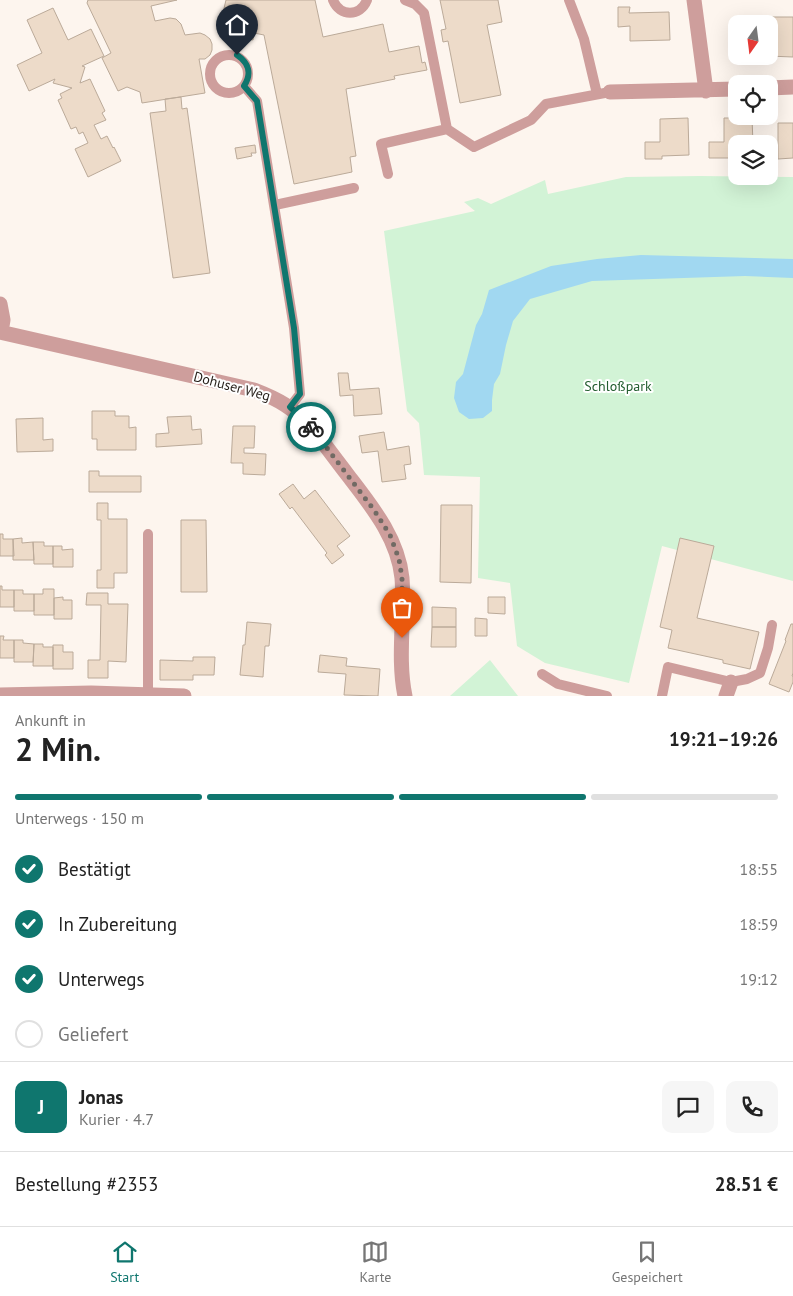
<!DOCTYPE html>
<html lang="de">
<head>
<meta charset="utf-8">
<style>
  :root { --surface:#fff; --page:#f6f6f6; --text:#222; --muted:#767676; --line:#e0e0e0; --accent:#0f766e }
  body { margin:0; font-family:"PT Sans",sans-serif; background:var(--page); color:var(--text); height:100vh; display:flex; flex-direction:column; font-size:19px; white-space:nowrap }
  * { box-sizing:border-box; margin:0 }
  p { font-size:16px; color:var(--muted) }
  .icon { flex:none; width:28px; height:28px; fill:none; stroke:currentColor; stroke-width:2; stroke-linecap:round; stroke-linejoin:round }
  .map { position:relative; height:696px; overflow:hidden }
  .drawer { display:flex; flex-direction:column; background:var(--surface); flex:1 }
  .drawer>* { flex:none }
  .needle { width:32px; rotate:194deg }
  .tools { position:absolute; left:728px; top:15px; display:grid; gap:10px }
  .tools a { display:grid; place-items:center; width:50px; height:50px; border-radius:10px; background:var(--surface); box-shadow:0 5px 20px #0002; font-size:25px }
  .pin { position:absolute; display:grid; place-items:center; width:42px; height:42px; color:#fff; margin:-51px -21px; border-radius:50% 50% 50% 0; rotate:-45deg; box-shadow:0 0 5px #0007 }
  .pin .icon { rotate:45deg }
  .courier { position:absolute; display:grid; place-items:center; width:50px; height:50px; margin:-25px; border:4px solid #0f766e; border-radius:50%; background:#fff; color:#222; box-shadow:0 1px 6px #0007 }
  .head em { font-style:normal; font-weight:800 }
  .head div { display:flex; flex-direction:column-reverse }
  .head { display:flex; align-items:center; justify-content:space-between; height:85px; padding:0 15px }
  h1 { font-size:32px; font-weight:800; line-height:38px }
  .bar { display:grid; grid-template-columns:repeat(4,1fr); gap:8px 5px; align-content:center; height:60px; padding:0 15px }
  .bar i { height:6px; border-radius:4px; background:var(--line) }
  .bar .on { background:var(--accent) }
  .bar p { grid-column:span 4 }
  .line { display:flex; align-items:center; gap:12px; padding:0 15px; border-top:1px solid var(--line) }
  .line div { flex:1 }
  .round { display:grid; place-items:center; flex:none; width:52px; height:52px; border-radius:10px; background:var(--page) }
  ol { padding:0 15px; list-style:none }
  li { display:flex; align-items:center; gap:15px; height:55px }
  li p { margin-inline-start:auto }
  li .icon { padding:5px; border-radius:50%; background:var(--accent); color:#fff; stroke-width:4 }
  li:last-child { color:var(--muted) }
  li i { width:28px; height:28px; border:2px solid var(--line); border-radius:50% }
  .menu { display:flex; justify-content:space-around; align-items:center; height:70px; border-top:1px solid var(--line); background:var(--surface); font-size:14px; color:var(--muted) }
  .menu a { display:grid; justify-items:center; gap:2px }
  .menu .on { color:var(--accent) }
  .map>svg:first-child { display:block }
</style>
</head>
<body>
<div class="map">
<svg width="793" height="696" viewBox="0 0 793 696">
  <rect width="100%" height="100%" fill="#fdf5ee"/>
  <!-- green -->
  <path fill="#d2f3d6" d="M700,176L793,177V581L662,546L629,683L545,663L517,646L510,583L478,578L480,477L424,475L419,423L407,411L384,231L475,211L464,202L478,198L491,204L545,180L548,194L626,177Z
    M490,660L518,696H450Z"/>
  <!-- water -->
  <path fill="#a1d8f1" d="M641,255L793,259V278L745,276L592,281L530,299L513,321L506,345L500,374L494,384L492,400V411L483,418L469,419L459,412L454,398L456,382L463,374L476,325L482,314L489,290L551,266L597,259Z"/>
  <!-- building -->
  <path fill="#eddbc9" stroke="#ba9" d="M88,0H177L151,6L155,21L170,18L176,19L181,24L185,35L200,33L205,35L210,39L212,44V50L210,55L205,59H199L205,93L142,103L140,92L127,87L118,91L102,58L111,53L87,3Z
    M226,0H315L323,37L383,24L389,52L419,46L422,63L425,62L427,70L394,76L395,79L346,89L356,156L350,157L352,172L294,184L264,35L254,33L253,40L240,37L242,30L220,25Z
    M440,0H498L502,22L487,25L501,95L460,103L448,41L443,42L441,30L446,29Z
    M618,7H630L629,13L669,12L670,40L630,41V26L618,27Z
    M53,8L68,40L91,29L104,56L82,66L85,67L80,83L90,79L105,111L102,113L106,120L94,125L101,139L107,136L113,148L114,147L121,161L88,177L75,149L88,143L83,132L79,134L76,127L71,129L58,100L62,98L60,94L72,88L53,83L55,79L29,91L17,65L42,53L27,20Z
    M747,17H793V57L768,56V63H740V56H769V24H747Z
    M181,97L182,109L187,108L210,273L173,278L150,113L166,111L165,99Z
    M688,118L689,155L662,156V159H645V142H660V119Z
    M724,118H752L753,144H736V158H709V142H724Z
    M778,123H793V158L778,159Z
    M255,145L256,153H251L252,156L237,159L235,148Z
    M338,373H348L350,390L379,388L382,414L354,416L353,395L340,396Z
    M92,411H115V416H129V428L136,427V450H97V439H92Z
    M191,416L192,430L201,429L202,444L156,447V434L169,433L167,417Z
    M43,418V440L53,439V451L17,452L16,419Z
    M233,426H255L254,448H244V453L266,454L265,475L243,474V463H231Z
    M384,432L387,450L409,446L411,464L404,465L406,479L382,482L378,451L362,453L359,436Z
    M89,471H99V476H141V492H89Z
    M293,484L304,499L315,490L350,536L337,546L344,555L332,564L325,555L327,553L292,507L290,509L279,494Z
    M97,503H108V519H127V573H114V588H97V570H101V520H97Z
    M441,505H472L471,583L440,582Z
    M181,520H206L207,592H181Z
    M0,534H3V539H13L14,556H0Z
    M22,538V543L33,542L34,560H13V539Z
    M680,538L714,546L697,618L759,632L750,669L723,663V660L668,648L672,630L660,627Z
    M33,542H44V546H53V564H34Z
    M53,546H62V550L73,549V567H53Z
    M0,586H2V590H14V607H0Z
    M43,589H54V615H34V594H43Z
    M14,590H23V594H34V611H14Z
    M87,593H108V604H128L126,662L108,661V678H88V660H100L101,605H86Z
    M63,597V600H72V619H54V598Z
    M488,597H505V614L488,613Z
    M432,607L456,608V627H432Z
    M475,618L487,619V636H475Z
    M247,622L271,624L269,646H265L263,677L240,675L243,645H245Z
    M791,624H793V673L792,676H793V682L789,692L769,684L786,641L785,640Z
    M432,627H456V647H431Z
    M0,636H4L3,640H14V658H0Z
    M14,640H23V643L34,644L33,662H14Z
    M34,644H43V647H53V666H33Z
    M53,645H63V652H73V669H53Z
    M320,655L347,658L346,666L380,669L378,696L344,695L346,674L318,672Z
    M193,657H215L214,675H193V680H160V660L193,661Z"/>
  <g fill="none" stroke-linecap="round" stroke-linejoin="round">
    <!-- service -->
    <path stroke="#ce9e9c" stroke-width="10" d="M333,0C340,17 360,17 367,0
      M405,0L415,4L424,13L447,129L474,147L531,120L546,104L610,92
      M569,0L584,39L597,94
      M210 74a19 19 0 1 1 38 0a19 19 0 1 1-38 0Z
      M244,86L257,101L294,328L300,394L290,407
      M388,174L381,144L447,129
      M275,205L354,188
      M148,534V694
      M542,674L558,684L607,696
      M662,696L668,667L731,682L747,679L760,673L768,648L772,625"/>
    <!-- minor -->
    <path stroke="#ce9e9c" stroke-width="15" d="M694,0L706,91
      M769,88L793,87
      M610,92L736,89
      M0,304L3,320L1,332
      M0,332L254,390C280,400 291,407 311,426C324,444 337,461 350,478C373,508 398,539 402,578C405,617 397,658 405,696
      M0,695L91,693L184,696
      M726,696L731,682"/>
  </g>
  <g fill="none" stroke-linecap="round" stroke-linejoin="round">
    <!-- done -->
    <path stroke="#716a64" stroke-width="5" stroke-dasharray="0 9" d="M311,427L374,510L390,535L399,559L402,578V638"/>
    <!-- route -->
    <path stroke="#0f766e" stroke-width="6" d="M237,55C249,63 252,74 244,86L257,101L294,328L300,394L290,407L300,416L311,427"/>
  </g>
  <g text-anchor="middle" stroke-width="4" stroke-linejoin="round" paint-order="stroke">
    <!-- street labels -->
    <g font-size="14" fill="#261f19" stroke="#fff">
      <text transform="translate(232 386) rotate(15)" y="5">Dohuser Weg</text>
    </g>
    <!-- park labels -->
    <g font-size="14" fill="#245e30" stroke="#fff">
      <text x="618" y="391">Schloßpark</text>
    </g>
  </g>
</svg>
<div class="tools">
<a><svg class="needle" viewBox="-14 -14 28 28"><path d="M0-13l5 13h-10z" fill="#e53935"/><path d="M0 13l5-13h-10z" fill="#767676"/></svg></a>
<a><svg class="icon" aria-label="locate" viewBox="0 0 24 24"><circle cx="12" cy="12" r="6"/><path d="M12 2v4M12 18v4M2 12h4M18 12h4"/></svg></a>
<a><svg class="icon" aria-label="layers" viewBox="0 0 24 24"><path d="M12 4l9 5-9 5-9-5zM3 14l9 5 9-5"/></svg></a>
</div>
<div class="pin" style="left:402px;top:638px;background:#ea580c"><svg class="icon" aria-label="bag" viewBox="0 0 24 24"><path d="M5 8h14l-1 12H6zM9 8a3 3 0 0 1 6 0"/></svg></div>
<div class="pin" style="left:237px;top:55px;background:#1f2937"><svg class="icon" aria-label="home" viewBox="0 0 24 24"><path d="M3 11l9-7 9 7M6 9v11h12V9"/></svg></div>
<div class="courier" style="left:311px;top:427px"><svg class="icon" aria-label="bike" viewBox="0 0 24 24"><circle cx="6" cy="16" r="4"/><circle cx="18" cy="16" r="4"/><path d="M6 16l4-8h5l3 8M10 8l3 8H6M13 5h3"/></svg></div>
</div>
<section class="drawer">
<div class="head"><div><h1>2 Min.</h1><p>Ankunft in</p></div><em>19:21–19:26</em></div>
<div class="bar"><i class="on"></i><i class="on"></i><i class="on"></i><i></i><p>Unterwegs · 150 m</p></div>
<ol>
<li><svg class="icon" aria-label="check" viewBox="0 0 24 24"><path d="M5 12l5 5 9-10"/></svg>Bestätigt<p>18:55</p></li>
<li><svg class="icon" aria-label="check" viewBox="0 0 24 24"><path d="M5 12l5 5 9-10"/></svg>In Zubereitung<p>18:59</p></li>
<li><svg class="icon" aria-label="check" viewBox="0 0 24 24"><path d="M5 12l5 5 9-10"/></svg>Unterwegs<p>19:12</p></li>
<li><i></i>Geliefert</li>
</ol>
<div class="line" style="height:90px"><b class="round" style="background:var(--accent);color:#fff">J</b><div><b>Jonas</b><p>Kurier · 4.7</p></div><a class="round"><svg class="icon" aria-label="chat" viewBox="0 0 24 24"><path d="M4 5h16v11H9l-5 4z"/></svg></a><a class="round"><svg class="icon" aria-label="phone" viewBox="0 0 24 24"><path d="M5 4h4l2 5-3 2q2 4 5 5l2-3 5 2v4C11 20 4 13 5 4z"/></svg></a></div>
<div class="line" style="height:65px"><div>Bestellung #2353</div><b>28.51 €</b></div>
</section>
<nav class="menu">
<a class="on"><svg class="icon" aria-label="home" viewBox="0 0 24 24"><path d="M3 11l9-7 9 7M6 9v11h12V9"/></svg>Start</a>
<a><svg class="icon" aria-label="map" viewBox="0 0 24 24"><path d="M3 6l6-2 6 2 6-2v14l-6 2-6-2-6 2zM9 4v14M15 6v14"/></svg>Karte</a>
<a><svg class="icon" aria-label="saved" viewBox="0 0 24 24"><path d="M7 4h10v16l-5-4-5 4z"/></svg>Gespeichert</a>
</nav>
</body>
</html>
